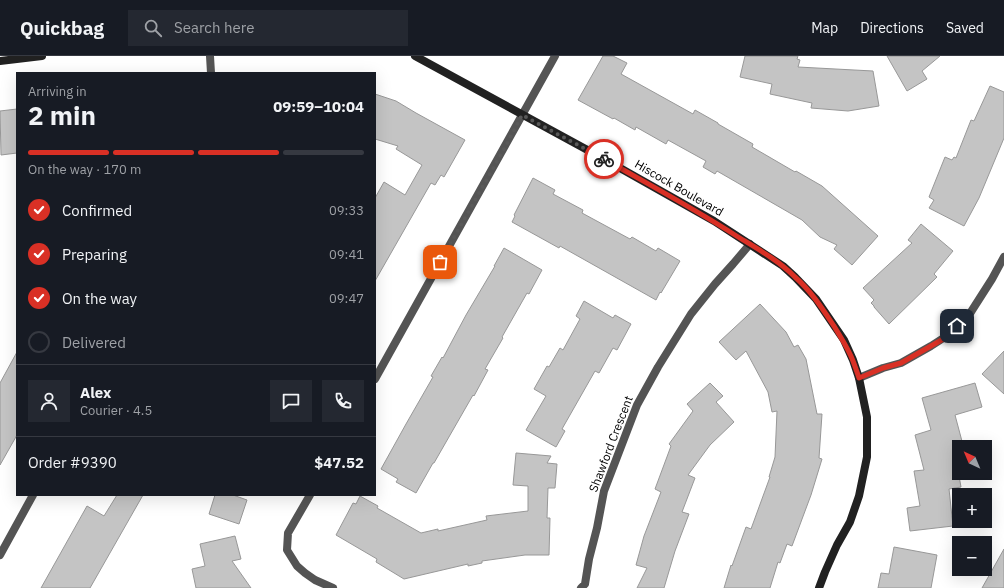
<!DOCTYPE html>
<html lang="en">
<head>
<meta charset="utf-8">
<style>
  :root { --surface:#171b24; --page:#242831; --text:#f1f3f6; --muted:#9ea1a6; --line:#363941; --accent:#d93025 }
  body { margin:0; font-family:"IBM Plex Sans",sans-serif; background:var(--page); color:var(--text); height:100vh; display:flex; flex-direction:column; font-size:15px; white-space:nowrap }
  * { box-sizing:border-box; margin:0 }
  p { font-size:13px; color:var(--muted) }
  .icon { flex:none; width:22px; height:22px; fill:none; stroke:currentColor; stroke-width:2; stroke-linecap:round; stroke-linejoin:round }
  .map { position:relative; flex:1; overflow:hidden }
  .details { position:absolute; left:16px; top:16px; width:360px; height:424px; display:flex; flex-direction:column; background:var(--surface); border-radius:0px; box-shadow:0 4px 16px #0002 }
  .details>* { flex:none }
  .needle { width:26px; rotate:316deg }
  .buttons { position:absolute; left:952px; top:384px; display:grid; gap:8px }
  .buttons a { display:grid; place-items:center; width:40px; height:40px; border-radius:0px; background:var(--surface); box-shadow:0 4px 16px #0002; font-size:20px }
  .pin { position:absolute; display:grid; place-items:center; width:34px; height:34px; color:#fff; margin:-17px; border-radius:8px; box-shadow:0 2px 6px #0006 }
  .courier { position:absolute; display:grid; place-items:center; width:40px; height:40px; margin:-20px; border:3px solid #d93025; border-radius:50%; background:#fff; color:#222; box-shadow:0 1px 5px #0007 }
  .headline em { font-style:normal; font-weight:700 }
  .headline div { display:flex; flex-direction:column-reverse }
  .headline { display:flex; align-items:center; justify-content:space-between; height:68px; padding:0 12px }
  h1 { font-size:26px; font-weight:700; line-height:30px }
  .bar { display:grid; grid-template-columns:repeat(4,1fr); gap:6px 4px; align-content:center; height:48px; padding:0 12px }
  .bar i { height:5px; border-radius:3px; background:var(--line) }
  .bar .active { background:var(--accent) }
  .bar p { grid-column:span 4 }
  .line { display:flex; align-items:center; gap:10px; padding:0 12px; border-top:1px solid var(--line) }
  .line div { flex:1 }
  .round { display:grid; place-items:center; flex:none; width:42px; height:42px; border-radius:0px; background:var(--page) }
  ol { padding:0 12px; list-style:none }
  li { display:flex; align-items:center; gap:12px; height:44px }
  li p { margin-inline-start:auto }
  li .icon { padding:4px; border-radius:50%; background:var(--accent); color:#fff; stroke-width:4 }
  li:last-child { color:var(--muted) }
  li i { width:22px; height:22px; border:2px solid var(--line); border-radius:50% }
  header { display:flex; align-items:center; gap:24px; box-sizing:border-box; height:56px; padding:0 20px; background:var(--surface); border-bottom:1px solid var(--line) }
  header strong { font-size:19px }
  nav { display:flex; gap:22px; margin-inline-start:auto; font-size:14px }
  .search { width:280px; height:36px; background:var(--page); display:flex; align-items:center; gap:10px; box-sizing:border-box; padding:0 14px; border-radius:0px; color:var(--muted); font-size:15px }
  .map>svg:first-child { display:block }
</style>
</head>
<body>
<header>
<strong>Quickbag</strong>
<div class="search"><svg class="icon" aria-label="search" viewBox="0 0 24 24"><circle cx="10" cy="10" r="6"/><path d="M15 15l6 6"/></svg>Search here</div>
<nav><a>Map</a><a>Directions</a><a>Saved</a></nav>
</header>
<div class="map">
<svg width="1004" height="532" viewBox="0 0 1004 532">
  <rect width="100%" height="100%" fill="#fff"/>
  <!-- building -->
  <path fill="#c4c4c4" stroke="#989898" d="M603,0H613L627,7L621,18L693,58L695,54L718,67V68L753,88L752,91L795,116L796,115L822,130L878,180L852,209L834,193L837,189L820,181L802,164L717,115L715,118L703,111L706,105L668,84L666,88L636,71L635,74L614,62L613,63L578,44Z
    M745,0H798L797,3L800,4L798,11L873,15L879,50L848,55L811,52L812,47L770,38L772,28L740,21Z
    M887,0H940L922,15L927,23L907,35Z
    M990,30L1004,36V82L979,142L964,170L929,152L934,144L929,141L945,101L952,104L954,101L956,102L971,64L974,65Z
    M375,38L396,45L416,57L465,84L444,121L441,119L435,129L431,127L375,225V142L384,126L405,139L422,109L396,93L398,90L375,83Z
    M17,53V97L1,99L0,55Z
    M533,122L555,134L553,138L583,154L582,157L630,183L632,181L656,195L658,192L680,205L661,237L660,236L656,244L560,190L559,192L512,166L515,160L514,159Z
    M921,168L953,195L934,218L937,221L889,268L874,251V250L871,247L874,244L863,232L912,187L908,184Z
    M504,192L542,214L529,238L527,237L502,281L503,282L485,313L488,314L474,340L473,339L434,407H433L416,437L396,426L398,423L381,413L406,368L433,321L431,320L442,301L443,302L466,259L495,210H494Z
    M584,245L613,262L615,259L631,268L617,294L613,292L599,317L595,315L562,373L565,375L556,391L526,374L546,340L534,333L547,310L549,311L560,292L563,294L580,263L576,260Z
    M760,248L786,276L794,291L798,289L806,303L817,358H822L819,402L822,403L811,439L792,490L787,488L780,507L778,506L770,532H724L731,509L732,510L746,471L751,473L770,421H769L775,401L777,355L772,356L768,336L746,295L736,304L719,286Z
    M1004,295V338L982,318Z
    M17,296V379L0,409V327Z
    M710,327L723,340L716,346L734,366L710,389L688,419L695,422L682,456L689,458L675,495L664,532H637L647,512L636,509L644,480L661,436L655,433L671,390L669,388L693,355L687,348Z
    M975,327L982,351L955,359L963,389L954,392L961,431L949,433L953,470L910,475L907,452L920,450L914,415L924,414L915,379L931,374L922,342Z
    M516,397L551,400L547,407L557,408L555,432H548L547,462H550L549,499H525L482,505V507L468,510V508L404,523L376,506L377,503L336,479L353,447L356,448L360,440L378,450L377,452L421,477L438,473V475L487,464L486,460L528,455V430L513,429Z
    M117,439H143L90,532H41L87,450L104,460Z
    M215,439H233L247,444L239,468L209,458Z
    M235,480L241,503L232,505L251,532H196L192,513L205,510L200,488Z
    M894,491L937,499L931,532H878L881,517L889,518Z
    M1004,493V532H982Z"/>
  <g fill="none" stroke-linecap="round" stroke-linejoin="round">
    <!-- street -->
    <path stroke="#545454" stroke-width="8" d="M210,0L211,17
      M859,322L883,312L901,307L931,290L945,281L969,259L992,223L1004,201
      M375,323L555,0
      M310,439L288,477L287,494L297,510L305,517L315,524L333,532
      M0,499L33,439
      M581,532L585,528L589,503L597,472L604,435L637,349L658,311L691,258L715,228L733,208L750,188"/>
    <!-- secondary -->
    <path stroke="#212121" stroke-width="8" d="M415,0L604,103L714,165L783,210L795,221L816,243L844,284L853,304L859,322L867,361V401L859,440L850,466L837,489L825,516L819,532
      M0,5L42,0"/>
  </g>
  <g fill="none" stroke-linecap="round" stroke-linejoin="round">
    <!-- done -->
    <path stroke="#595959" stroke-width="4" stroke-dasharray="0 7.2" d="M440,206L503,95L522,59L604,103"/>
    <!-- route -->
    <path stroke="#d93025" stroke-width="5" d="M604,103C648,128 693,152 735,179C756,192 778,204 795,221C811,235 822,252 834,270C841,282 848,292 853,305C855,310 857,316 859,322L883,312L901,307L931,290L945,282L957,270"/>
  </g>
  <g text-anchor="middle" stroke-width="3" stroke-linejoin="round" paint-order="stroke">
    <!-- street labels -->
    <g font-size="12" fill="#000" stroke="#fff">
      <text transform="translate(679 132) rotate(30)" y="4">Hiscock Boulevard</text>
      <text transform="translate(611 388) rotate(-69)" y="4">Shawford Crescent</text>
    </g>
  </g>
</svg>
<div class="buttons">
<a><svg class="needle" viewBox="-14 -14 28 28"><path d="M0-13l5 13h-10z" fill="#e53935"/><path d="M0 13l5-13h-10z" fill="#9ea1a6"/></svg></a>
<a>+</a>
<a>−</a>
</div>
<div class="pin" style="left:440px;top:206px;background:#ea580c"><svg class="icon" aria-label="bag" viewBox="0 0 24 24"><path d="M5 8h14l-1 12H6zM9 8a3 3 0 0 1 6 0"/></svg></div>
<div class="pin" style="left:957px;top:270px;background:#1f2937"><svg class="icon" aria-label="home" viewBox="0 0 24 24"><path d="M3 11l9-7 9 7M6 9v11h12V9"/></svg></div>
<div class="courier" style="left:604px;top:103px"><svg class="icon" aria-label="bike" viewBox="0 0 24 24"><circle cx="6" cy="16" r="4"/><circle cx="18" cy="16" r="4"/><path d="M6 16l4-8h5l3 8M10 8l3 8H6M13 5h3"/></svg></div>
<section class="details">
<div class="headline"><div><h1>2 min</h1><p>Arriving in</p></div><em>09:59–10:04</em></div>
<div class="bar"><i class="active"></i><i class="active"></i><i class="active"></i><i></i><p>On the way · 170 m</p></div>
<ol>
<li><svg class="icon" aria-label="check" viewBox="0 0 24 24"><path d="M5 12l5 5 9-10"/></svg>Confirmed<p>09:33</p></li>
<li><svg class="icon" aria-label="check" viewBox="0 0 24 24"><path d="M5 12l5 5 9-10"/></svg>Preparing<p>09:41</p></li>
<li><svg class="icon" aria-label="check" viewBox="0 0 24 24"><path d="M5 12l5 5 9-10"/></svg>On the way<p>09:47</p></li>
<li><i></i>Delivered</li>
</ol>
<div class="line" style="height:72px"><a class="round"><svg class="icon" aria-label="person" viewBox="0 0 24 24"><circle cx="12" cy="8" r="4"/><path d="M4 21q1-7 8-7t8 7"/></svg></a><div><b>Alex</b><p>Courier · 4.5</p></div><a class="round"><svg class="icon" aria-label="chat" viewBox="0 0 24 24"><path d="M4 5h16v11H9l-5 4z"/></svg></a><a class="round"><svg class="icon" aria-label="phone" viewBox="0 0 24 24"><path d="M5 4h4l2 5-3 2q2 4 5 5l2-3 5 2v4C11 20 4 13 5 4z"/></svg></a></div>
<div class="line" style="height:52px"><div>Order #9390</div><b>$47.52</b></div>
</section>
</div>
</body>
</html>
